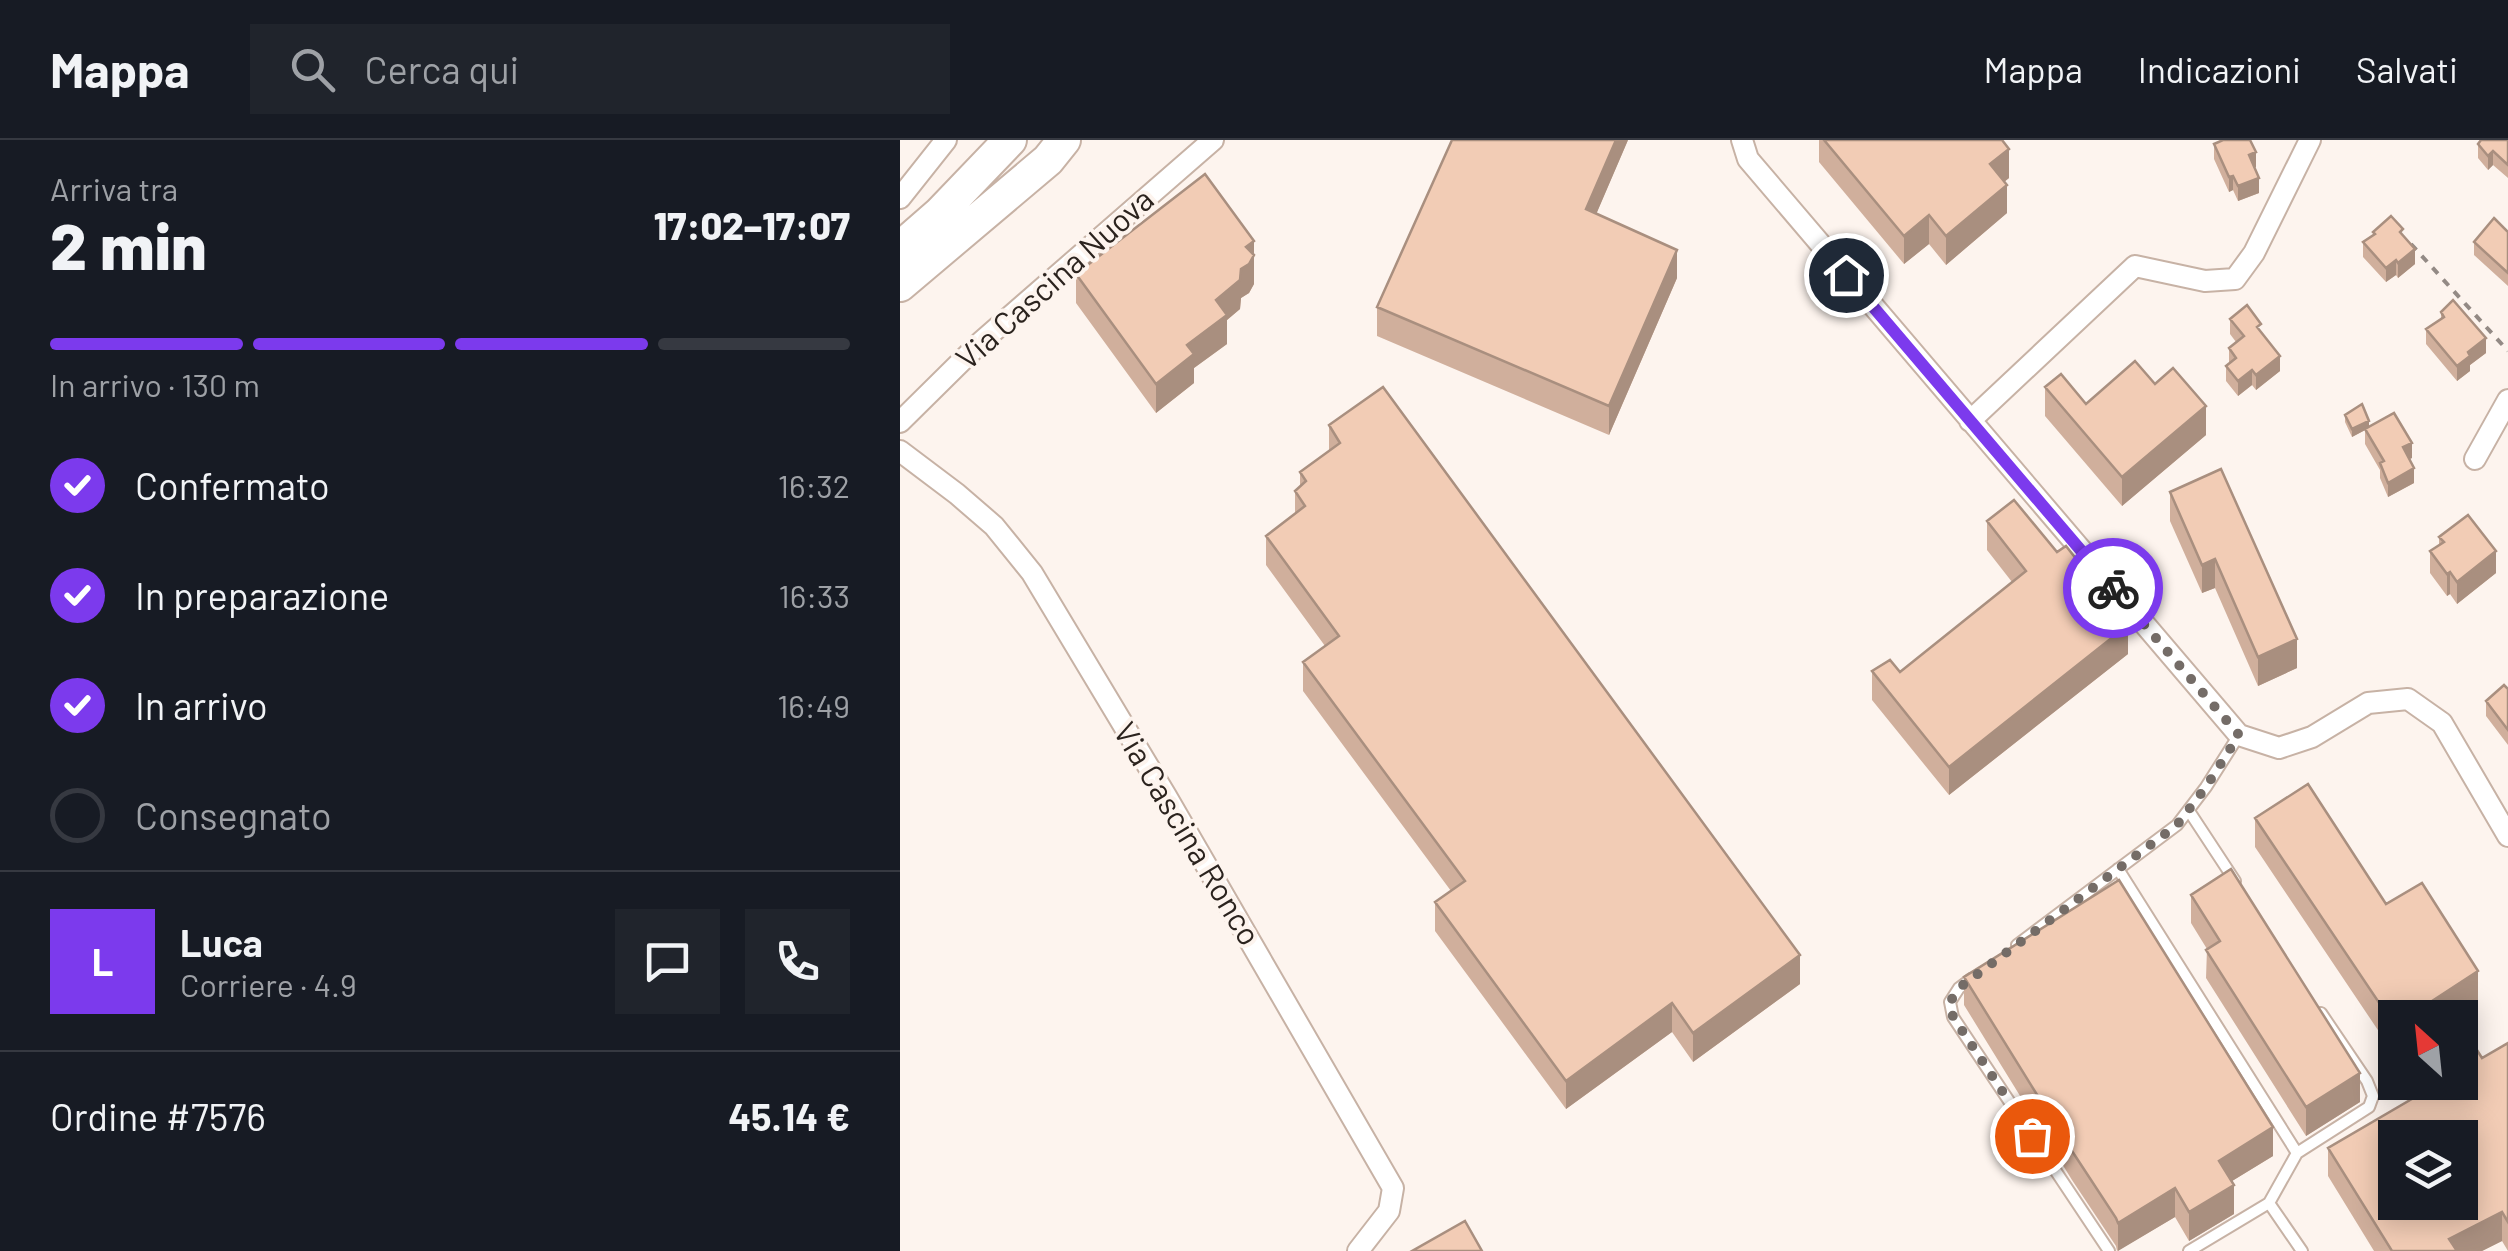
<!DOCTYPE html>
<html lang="it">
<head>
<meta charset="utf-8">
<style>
  :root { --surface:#171b24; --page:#20242c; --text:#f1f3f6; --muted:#9ea1a6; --line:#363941; --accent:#7c3aed }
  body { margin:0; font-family:Barlow,sans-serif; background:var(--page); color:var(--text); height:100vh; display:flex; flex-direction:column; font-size:38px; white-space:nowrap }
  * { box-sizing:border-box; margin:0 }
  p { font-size:32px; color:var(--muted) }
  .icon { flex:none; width:55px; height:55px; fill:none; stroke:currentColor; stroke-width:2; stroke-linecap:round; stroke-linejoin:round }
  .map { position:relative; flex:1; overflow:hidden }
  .details { display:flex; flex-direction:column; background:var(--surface); width:900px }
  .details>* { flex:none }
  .needle { width:65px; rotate:333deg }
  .controls { position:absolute; left:1478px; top:860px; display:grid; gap:20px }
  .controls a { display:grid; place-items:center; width:100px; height:100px; border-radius:0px; background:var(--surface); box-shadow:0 5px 25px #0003; font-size:50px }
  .pin { position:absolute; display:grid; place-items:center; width:85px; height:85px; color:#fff; margin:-42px; border:5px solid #fff; border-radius:50%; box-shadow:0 2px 10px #0007 }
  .courier { position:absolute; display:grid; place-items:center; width:100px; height:100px; margin:-50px; border:8px solid #7c3aed; border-radius:50%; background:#fff; color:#222; box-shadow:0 2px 12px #0007 }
  .summary em { font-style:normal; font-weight:800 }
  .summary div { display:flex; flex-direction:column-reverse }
  .summary { display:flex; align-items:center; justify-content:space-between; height:170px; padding:0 50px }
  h1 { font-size:65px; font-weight:800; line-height:75px }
  .bar { display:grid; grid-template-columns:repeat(4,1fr); gap:15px 10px; align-content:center; height:120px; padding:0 50px }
  .bar i { height:12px; border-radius:8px; background:var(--line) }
  .bar .current { background:var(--accent) }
  .bar p { grid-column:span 4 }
  .line { display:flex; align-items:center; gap:25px; padding:0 50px; border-top:2px solid var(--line) }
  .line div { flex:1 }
  .round { display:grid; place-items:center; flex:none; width:105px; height:105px; border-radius:0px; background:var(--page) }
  ol { padding:0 50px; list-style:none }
  li { display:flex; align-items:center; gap:30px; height:110px }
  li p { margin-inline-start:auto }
  li .icon { padding:10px; border-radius:50%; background:var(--accent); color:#fff; stroke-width:4 }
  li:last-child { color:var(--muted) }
  li i { width:55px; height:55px; border:5px solid var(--line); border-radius:50% }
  header { display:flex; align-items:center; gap:60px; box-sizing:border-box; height:140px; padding:0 50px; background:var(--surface); border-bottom:2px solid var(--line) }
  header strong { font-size:48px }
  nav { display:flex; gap:55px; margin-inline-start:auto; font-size:35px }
  .search { width:700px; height:90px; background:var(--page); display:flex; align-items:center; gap:25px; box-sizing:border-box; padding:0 35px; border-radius:0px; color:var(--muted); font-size:38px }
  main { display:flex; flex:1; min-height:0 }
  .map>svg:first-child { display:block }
</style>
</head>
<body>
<header>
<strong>Mappa</strong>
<div class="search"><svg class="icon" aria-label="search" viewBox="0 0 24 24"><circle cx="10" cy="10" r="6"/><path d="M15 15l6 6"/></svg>Cerca qui</div>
<nav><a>Mappa</a><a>Indicazioni</a><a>Salvati</a></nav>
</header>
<main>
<section class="details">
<div class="summary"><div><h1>2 min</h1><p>Arriva tra</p></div><em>17:02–17:07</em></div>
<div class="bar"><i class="current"></i><i class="current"></i><i class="current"></i><i></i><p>In arrivo · 130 m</p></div>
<ol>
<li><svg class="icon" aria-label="check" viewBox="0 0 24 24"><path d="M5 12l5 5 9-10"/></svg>Confermato<p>16:32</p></li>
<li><svg class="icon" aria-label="check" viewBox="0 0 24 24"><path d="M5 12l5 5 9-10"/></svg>In preparazione<p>16:33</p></li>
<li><svg class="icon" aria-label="check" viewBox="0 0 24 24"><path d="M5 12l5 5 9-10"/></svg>In arrivo<p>16:49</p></li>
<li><i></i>Consegnato</li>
</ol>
<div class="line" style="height:180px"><b class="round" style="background:var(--accent);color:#fff">L</b><div><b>Luca</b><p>Corriere · 4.9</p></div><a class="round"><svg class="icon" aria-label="chat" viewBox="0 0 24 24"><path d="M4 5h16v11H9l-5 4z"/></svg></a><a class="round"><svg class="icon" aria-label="phone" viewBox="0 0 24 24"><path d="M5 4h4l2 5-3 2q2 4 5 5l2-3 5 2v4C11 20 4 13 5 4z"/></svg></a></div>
<div class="line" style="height:130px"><div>Ordine #7576</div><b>45.14 €</b></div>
</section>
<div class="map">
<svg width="1608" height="1111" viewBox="0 0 1608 1111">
  <rect width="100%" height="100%" fill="#fdf4ee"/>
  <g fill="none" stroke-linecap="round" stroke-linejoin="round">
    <!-- service casing -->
    <g stroke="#c7b2a5" stroke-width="14">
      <path id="service" d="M1289,671L1335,741
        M1218,729L1397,1013
        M1117,805L1277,685L1306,647L1339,595
        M1071,839L1059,848L1050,862L1053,877L1209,1111
        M1369,1063L1402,1111
        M1289,1111L1369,1063L1397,1013L1469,967L1473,956L1467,941L1421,873"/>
    </g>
    <!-- minor casing -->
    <g stroke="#c7b2a5" stroke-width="24">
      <path id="minor" d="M842,0L848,19L1339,595L1379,608L1412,597L1468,563L1508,559L1542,583L1608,696
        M0,58L46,0
        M1070,281L1235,126L1305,141L1335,139L1354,113L1410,0
        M0,282L81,202L313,0
        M0,311L57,354L94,386L132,433L266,656L493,1048L489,1071L458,1111
        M1575,319L1608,260"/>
    </g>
    <!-- trunk casing -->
    <g stroke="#c7b2a5" stroke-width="36">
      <path id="trunk" d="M0,108L40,73L110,0
        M0,145L148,20L164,0"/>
    </g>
    <!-- path -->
    <path stroke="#938a85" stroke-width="4" stroke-dasharray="8 8" stroke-linecap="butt" d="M1511,104L1608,211"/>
    <!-- service -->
    <use href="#service" stroke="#fff" stroke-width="10"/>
    <!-- minor -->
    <use href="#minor" stroke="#fff" stroke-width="20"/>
    <!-- trunk -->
    <use href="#trunk" stroke="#fff" stroke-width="32"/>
  </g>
  <!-- wall -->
  <path fill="#d0af9c" d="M728,0L696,74L777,138L709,295L477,196V167Z
    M919,0H1102L1109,38L1104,42L1107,73L1046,125L1029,104L1004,124L919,22Z
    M1608,0V38L1593,25L1588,30L1578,18V4Z
    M1314,4L1356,27L1354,28L1359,53L1338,61L1333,50L1329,52L1314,19Z
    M1473,92L1503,96L1515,124L1498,138L1496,135L1486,142L1463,117V102L1473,95Z
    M1608,92V146L1574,115V102Z
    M354,101V144L349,153L341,158L340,169L327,180V204L294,228V243L256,273L176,163V134Z
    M1541,172L1586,213L1570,225V231L1557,241L1526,204V189L1541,179Z
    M1330,179L1361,192L1380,231L1356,250L1352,245L1338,256L1326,241V226L1329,223V208L1336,202L1330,194Z
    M1255,244L1306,295L1222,366L1145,276V247L1186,264Z
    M1445,275L1469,287L1512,318L1509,319L1514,343L1488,357L1480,338V330L1465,304V290L1452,297L1445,282Z
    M429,285L900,844L793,922L772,892L666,969L535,791V762L551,751L403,551V522L425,506L366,425V396L395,374V351L400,347V332L429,311Z
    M1270,352L1397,528L1358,546L1315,448L1302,453L1270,381Z
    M1087,381L1228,514L1049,655L972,560V531L1000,532L1112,442L1087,410Z
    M1539,397L1596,433L1557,464L1550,454L1547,456L1530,433V411L1539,405Z
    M1608,549V605L1586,576V561Z
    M1355,678L1486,764L1578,860L1550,878H1495L1494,914L1355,707Z
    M1291,755L1460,962L1406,996L1306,838L1307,809L1291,783Z
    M1064,837L1373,1016L1332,1041L1334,1074L1289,1101L1275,1077L1217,1111L1216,1106L1172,1040L1064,865Z
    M1608,903V1111L1602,1101L1582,1111H1474L1428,1036V1008L1534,947V942H1560L1582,918Z"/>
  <!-- shaded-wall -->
  <path fill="#a98f7f" d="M716,0H728L686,98V69Z
    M1109,9V38L1090,53V24Z
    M1593,11V25L1588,30V16Z
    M1356,12V27L1349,30V15Z
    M1333,36V50L1329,52V37Z
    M1359,38V53L1338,61V46Z
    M1107,45V73L1046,125V96Z
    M1029,75V104L1004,124V96Z
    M354,101V144L349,153L341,158L340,169L327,180V204L294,228V243L256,273V244L287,205L316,160L346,107Z
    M1515,109V124L1498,138V123Z
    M777,110V138L709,295V266Z
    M1496,120V135L1486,142V128Z
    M1586,198V213L1570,225V231L1557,241V226L1568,212Z
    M1380,216V231L1356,250V235Z
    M1352,230V245L1338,256V241Z
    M1306,266V295L1222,366V337Z
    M1469,281V288L1452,297V289Z
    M1512,303V318L1503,322V307Z
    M1514,328V343L1488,357V343Z
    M1596,411V433L1557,464V442Z
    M1315,419V448L1302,453V425Z
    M1550,432V454L1547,456V434Z
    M1228,485V514L1049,655V627Z
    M1397,499V528L1358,546V517Z
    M900,815V844L793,922V893Z
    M1578,831V860L1550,878H1506Z
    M772,863V892L666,969V941Z
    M1494,885H1495V913L1494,914Z
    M1460,933V962L1406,996V967Z
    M1373,987V1016L1319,1049V1021Z
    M1334,1045V1074L1289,1101V1072Z
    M1275,1048V1077L1218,1111V1083Z
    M1602,1072V1101L1582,1111H1549V1099Z"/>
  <!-- building -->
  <path fill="#f2ccb5" stroke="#a98f7f" stroke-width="2.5" fill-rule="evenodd" d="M552,0H716L686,69L777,110L709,266L477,167Z
    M924,0H1102L1109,9L1090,24L1107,45L1046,96L1029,75L1004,96Z
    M1323,0H1350L1356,12L1349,15L1359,38L1338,46L1333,36L1329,37L1314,4Z
    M1581,0H1608V25L1593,11L1588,16L1578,4Z
    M305,34L354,101L346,107L354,115L349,124L341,129L340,140L316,160L327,175L287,205L294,214L256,244L176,134Z
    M1491,76L1503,89L1500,92L1515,109L1498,123L1496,120L1486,128L1463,102L1475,94L1473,92Z
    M1594,78L1608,92V133L1574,102Z
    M1553,160L1586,198L1568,212L1570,216L1557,226L1526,189L1544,177L1541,172Z
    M1347,165L1361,184L1357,187L1380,216L1356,235L1352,230L1338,241L1326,226L1336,218L1329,208L1344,196L1330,179Z
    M1235,221L1255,244L1273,228L1306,266L1222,337L1145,247L1161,234L1186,264Z
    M483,247L900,815L793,893L772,863L666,941L535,762L565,741L403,522L439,496L366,396L405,366L395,351L406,341L400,332L440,303L429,285Z
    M1462,264L1469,281L1452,289L1445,275Z
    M1494,273L1512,303L1503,307L1514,328L1488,343L1480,323L1484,321L1465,289Z
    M1321,329L1397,499L1358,517L1315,419L1302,425L1270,352Z
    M1114,360L1157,412L1166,406L1228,485L1049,627L972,531L990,520L1000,532L1126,431L1087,381Z
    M1568,375L1596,411L1557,442L1550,432L1547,434L1530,411L1544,402L1539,397Z
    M1604,545L1608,549V590L1586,561Z
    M1408,644L1486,764L1522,743L1578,831L1506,878H1495L1494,885L1355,678Z
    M1331,729L1460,933L1406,967L1306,810L1320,801L1291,755Z
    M1219,740L1373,987L1319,1021L1334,1045L1289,1072L1275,1048L1218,1083L1216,1078L1172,1011L1064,837Z
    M1608,903V1082L1602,1072L1549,1099L1557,1111H1492L1428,1008L1541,942H1560V915L1575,907L1582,918ZM1495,998H1560V1062H1495Z
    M565,1081L582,1111H512Z"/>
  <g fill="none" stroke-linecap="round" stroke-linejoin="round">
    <!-- done -->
    <path stroke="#746c67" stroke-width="10" stroke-dasharray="0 18" d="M1132,996L1053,877L1050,862L1059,848L1277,685L1306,647L1339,595L1213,448"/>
    <!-- route -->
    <path stroke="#7c3aed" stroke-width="12" d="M946,135L1213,448"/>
  </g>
  <g text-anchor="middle" stroke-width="8" stroke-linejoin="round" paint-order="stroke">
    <!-- street labels -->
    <g font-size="32" fill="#2b231e" stroke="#fdf4ee">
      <text transform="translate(155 139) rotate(-42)" y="11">Via Cascina Nuova</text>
      <text transform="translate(287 694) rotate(59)" y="11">Via Cascina Ronco</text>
    </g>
  </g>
</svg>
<div class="controls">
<a><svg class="needle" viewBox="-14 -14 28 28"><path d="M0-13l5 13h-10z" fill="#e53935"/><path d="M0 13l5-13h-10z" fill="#9ea1a6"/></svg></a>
<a><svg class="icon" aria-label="layers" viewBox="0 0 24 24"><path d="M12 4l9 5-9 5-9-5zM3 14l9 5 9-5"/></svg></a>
</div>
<div class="pin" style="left:1132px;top:996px;background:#ea580c"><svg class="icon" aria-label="bag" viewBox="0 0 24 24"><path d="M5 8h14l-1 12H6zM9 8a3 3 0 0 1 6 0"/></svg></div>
<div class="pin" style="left:946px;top:135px;background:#1f2937"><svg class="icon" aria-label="home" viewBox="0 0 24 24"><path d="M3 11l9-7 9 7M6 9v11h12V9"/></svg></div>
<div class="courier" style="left:1213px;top:448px"><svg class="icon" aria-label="bike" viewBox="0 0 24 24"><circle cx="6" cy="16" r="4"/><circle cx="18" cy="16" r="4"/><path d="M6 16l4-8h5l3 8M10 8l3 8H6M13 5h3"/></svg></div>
</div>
</main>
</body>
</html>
